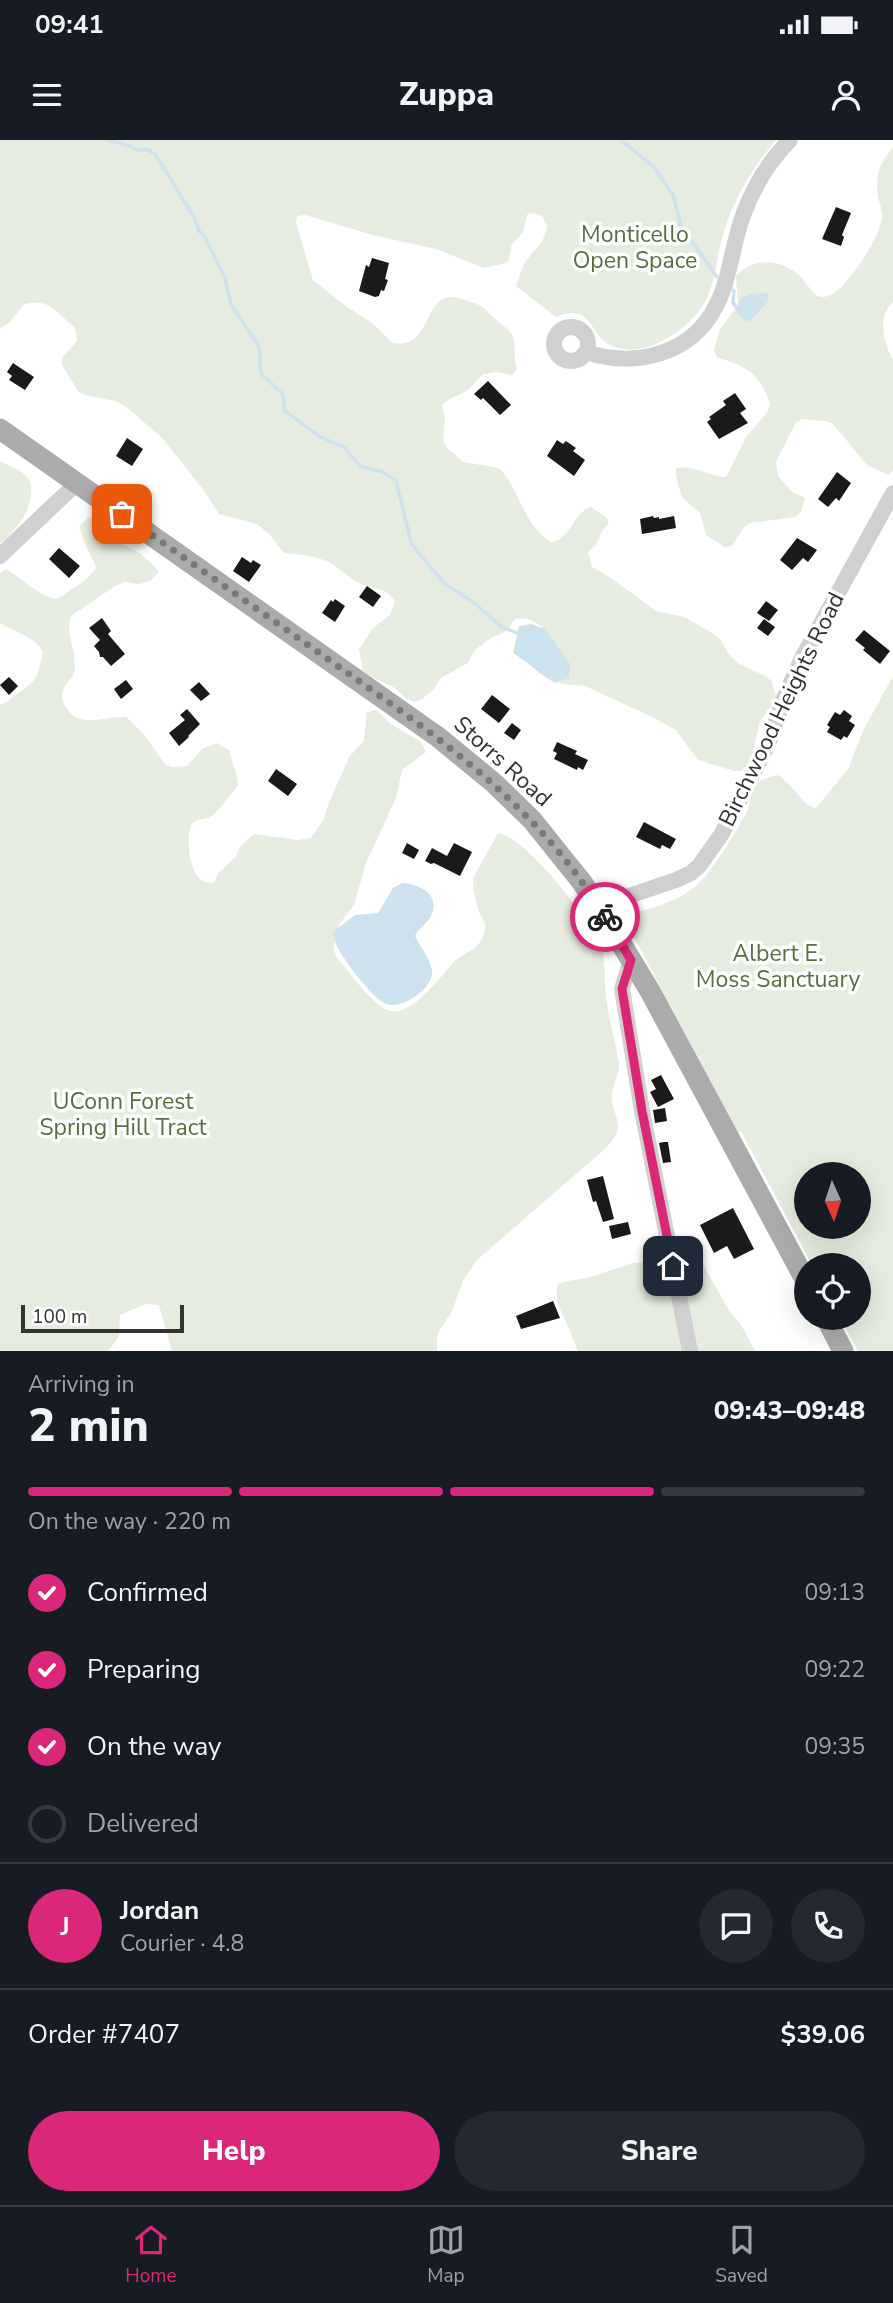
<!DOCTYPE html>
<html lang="en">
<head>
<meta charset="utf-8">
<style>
  :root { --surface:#171b24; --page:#242831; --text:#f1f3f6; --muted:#9ea1a6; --line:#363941; --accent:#db2777 }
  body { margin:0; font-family:"Nunito Sans",sans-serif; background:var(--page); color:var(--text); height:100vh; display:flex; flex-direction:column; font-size:26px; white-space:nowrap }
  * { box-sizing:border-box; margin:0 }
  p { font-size:23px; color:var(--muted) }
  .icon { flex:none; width:38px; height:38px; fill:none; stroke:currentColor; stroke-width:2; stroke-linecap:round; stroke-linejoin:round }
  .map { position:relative; height:1211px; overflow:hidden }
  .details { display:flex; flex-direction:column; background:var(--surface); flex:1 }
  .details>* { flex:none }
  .needle { width:46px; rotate:177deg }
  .fabs { position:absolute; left:794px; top:1022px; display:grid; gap:14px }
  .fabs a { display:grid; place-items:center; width:77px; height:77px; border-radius:50%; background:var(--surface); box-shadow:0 7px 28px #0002; font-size:35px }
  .scale { position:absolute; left:21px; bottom:18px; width:163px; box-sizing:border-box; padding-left:7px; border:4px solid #333; border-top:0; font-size:19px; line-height:24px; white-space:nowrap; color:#333; -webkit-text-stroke:5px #fff; paint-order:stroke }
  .pin { position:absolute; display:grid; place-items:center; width:60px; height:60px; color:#fff; margin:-30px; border-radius:14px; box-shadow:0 4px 10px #0006 }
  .courier { position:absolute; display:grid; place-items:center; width:70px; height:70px; margin:-35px; border:5px solid #db2777; border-radius:50%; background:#fff; color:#222; box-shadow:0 2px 9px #0007 }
  .headline em { font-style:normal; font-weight:800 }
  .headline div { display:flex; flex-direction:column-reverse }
  .headline { display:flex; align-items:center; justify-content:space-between; height:119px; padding:0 28px }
  h1 { font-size:46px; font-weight:800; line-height:52px }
  .bar { display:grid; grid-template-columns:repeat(4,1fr); gap:10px 7px; align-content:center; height:84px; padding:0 28px }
  .bar i { height:9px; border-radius:5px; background:var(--line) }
  .bar .current { background:var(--accent) }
  .bar p { grid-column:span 4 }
  .line { display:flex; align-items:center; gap:18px; padding:0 28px; border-top:2px solid var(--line) }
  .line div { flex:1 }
  .round { display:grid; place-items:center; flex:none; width:74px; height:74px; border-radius:37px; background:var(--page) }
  ol { padding:0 28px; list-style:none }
  li { display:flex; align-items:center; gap:21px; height:77px }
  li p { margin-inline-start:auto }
  li .icon { padding:7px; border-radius:50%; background:var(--accent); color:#fff; stroke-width:4 }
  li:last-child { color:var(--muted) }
  li i { width:38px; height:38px; border:4px solid var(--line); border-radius:50% }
  .primary-button { display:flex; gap:14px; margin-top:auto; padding:14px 28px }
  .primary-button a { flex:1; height:80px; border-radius:42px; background:var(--accent); color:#fff; font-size:28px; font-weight:800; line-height:80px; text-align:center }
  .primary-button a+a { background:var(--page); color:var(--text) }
  .status { display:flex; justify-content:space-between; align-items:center; height:49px; padding:0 35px; background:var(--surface); direction:ltr }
  .status svg { height:19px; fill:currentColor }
  header { display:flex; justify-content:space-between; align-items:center; height:91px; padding:0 28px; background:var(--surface); font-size:32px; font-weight:800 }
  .tab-bar { display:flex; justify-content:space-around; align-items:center; height:98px; border-top:2px solid var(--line); background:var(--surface); font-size:19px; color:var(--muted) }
  .tab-bar a { display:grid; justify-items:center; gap:4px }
  .tab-bar .current { color:var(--accent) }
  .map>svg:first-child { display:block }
</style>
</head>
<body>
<div class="status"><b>09:41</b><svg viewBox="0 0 49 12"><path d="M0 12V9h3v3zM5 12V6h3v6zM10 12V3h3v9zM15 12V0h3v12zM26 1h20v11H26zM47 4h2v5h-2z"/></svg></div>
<header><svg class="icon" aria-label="menu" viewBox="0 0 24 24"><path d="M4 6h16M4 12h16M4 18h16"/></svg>Zuppa<svg class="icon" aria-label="person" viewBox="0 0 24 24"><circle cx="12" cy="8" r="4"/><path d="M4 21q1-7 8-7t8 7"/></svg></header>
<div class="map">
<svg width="893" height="1211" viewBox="0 0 893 1211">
  <rect width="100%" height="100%" fill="#fff"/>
  <!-- green -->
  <path fill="#e6ecdf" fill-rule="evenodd" d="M0,0H776C751,29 732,62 722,98C716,119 716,141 706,160C691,189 645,220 612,206C590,198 593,161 556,177L516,146C520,139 520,131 524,124C534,108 544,107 547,85L541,75L530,73L527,75L523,92L511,106L509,120L506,123L484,128L436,109L373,95L305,75L297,76L296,83L313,140L347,167L372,183L393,203C436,210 421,145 462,159C475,163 481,164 490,174C496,182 510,188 513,197C516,207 513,218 517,229L512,235L497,232L483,234L468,250L448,260L442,265L445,279L443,301L446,307L463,322L499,328C521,351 523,385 551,402C571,400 573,372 591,367L606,377L609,383L602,391L596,405L588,412L592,427L611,438L656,471L684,477L709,491L721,500L728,513L738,523L767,537L772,542L776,556L774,563L760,581L751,618L742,631H734L698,620L676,590L650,576L585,546L562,544L556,540L560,519C550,500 542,474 515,479L506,491L499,495L492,497L475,510L468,523L441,538L433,550L421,560L414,562L407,559L395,548L368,535L363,530L359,509L373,488L390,475L395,462C387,447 376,450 362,444C350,440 340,428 329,422C315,416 299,414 284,413L270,395L257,384L219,374L202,348L163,299L128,268L115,261L85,255L78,251L62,225V218L77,201L75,187C55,173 53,158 24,164L10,182L0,189Z
    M893,8V162C877,176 883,203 893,219V331L888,335L867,325L833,284L826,281L802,279L796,282L776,322L778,336L792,352L805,358L801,372L795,377L750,383L744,387L732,406L725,407L706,395L700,373L682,358L676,336V329C691,323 710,337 726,337L746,297L767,273L770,265L768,258L762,245L752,233L739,225L717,217L714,210L720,189L738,165L736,136C755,116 782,119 801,137C808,144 811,153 820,157C826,157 831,156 835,152C851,141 879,98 882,79C883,72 880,64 878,58C875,37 879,23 893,8Z
    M0,321C8,326 18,328 25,335C34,344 31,349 30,360C27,377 15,389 3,402L0,403Z
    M89,377L96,380L111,390L124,405L141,414L158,430V433L150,441L139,444L125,442L115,446L71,476C65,493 75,508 75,526C76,536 66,541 63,550C61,555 62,561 65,566C79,590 103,576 126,577L143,593L165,624L172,627L187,626L202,609L217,603L230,611C231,623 238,633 238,646C229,655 222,667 213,675C207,680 198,678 193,683C184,690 188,750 214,742L219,732L236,717L240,707L254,694L297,700L311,698L324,679L328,665L349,617L364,601L367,572L377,570L391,584L421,602L426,612L402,630L396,658L366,723L354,765L340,783L335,796L334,811L337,818C349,831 374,868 391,871C412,876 441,836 453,823C465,811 482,810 485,789C486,782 483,780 480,774C477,767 472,746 473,738L498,693C527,697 593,783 602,811C606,825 604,841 606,854C608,877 615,901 619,923C620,935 612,944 612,956C611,967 619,978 618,989C617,996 610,1003 606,1008L477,1120L464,1139L451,1173L439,1191L437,1198V1211H172L159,1165L146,1164L120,1175L119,1197L108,1211H0V565C8,563 11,557 18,553C40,539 37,536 43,512C36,497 14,492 0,483V433L6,429C18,435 44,461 58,458C63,457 67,452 72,449C83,443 88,438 96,428C91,413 81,401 80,385Z
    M893,536V1211H858L840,1178H859V1125H812L741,991L734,994L697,916L623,776C648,769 677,763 697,745C711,733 740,686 748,669C751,661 751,649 757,643C761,639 771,637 777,635C791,641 803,667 816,668L848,629L863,591ZM807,1034H859V1087H807Z
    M676,1109L691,1110L701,1121L730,1172L740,1183L755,1211H578L557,1161V1145L563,1142L591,1137L633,1123L647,1122Z"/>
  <!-- water -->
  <path fill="#cee2ee" d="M767,153L769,160L756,175L747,182L740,177L738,164L740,159L751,154Z
    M531,484L545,489L570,524L569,538L555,543C539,534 528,522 513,513L519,486Z
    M402,743C418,744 440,753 432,774C429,783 419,787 415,796C420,807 430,817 432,830C435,848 402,870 386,864C373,859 338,814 335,801C334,798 334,794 334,791L355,775L378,773L393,748Z"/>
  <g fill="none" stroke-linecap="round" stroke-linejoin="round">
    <!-- stream -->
    <path stroke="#cee2ee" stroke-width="3.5" d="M107,0L130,6L137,10H148L155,14L194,77L199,91L205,97L225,138L231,165L259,206L261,234L283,254L285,271L319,296L345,308L360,326L383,332L396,341L411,402L417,411L445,444L473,462L502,487L517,493
      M621,0L654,27L673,55L681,86L717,137
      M732,149L734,151L733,162L739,172"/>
  </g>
  <!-- building -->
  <path fill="#1a1a1a" d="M836,67L851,73L842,95L844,97L841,106L822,99Z
    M372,118L389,123L385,139L388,140L384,151L381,150L379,156L375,157L359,151L366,125L369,127Z
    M13,223L34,237L25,250L9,240L12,236L7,232Z
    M488,241L511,265L500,275L483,258L481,260L474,254Z
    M735,253L746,269L740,273L748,283L719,299L707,282L711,279L709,277L726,265L723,261Z
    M127,298L143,309L132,326L116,316Z
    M557,300L563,304L566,301L576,308L573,311L585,320L574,336L547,316Z
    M837,332L851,343L839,361L836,358L828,367L818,359Z
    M653,376L654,378L659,377V379L674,376L676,388L642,394L640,379Z
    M797,398L817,410L808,422L803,418L792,430L780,420Z
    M59,408L80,426L69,438L49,419Z
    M242,417L251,423L253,420L261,425L249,442L233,431Z
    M367,446L381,456L373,467L359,457Z
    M335,459L345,466L335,482L322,473L331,460L333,462Z
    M766,461L778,470L769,481L757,473Z
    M102,478L111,491L108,494L125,514L111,526L103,517H100L99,512L94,506L100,500L89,488Z
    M764,479L775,487L768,496L757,488Z
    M864,490L890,511L880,524L863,510L865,508L855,500Z
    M9,537L18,546L9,555L0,545Z
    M126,540L133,549L121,559L114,549Z
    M199,542L210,554L201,561L190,550Z
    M492,555L510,569L499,583L481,569Z
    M187,569L200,584L188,596L189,597L179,606L169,593L185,580L180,575Z
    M844,570L852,576L849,581L855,585L847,598L844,596L841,600L827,592L830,587L827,585L835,572L840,575Z
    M512,583L521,590L514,600L504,593Z
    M557,602L577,611L575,614L588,620L583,630L578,627L577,630L554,619L557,613L553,611Z
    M276,629L297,644L288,656L268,641Z
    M644,682L676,699L670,709L662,705L660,709L636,697Z
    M407,703L419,710L414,719L402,713Z
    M454,703L472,712L460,736L434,723L431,724L425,721L432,708L447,716Z
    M661,935L674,959L658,967L650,952L656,949L651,940Z
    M665,968L667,981L655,983L653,970Z
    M664,1002H668L671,1022L663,1023L659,1003Z
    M603,1036L614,1079L603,1082L596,1061L593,1062L587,1040Z
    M733,1068L754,1109L734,1119L727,1106L714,1113L700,1085Z
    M628,1082L631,1094L612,1099L609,1086Z
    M553,1161L560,1178L521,1189L516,1176Z"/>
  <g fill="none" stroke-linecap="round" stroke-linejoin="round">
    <!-- minor -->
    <path stroke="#d0d0d0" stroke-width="16" d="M554 204a17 17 0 1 1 34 0a17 17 0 1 1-34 0Z
      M586,212C635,228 691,215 716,166C731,137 732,103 744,73C754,46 770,20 790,0
      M0,416L77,343
      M600,769L623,758L676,740L691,733L699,726L721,695L742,656L768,604L784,558L802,518L893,353
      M631,820L622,849L642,971L690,1211"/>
    <!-- major -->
    <path stroke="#ababab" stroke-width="21" d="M0,289L438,597L494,643L532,680L581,741L600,769L650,851L807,1143
      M826,1178L843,1211"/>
  </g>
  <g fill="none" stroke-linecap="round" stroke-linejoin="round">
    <!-- done -->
    <path stroke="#7a7a7a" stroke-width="7" stroke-dasharray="0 12.6" d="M122,374C193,424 264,474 335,524C438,597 539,666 605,777"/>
    <!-- route -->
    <path stroke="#db2777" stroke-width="9" d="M605,777L631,820L622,849L642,971L673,1126"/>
  </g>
  <g text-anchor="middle" stroke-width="7" stroke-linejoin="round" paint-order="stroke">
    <!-- park labels -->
    <g font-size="23" fill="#56713e" stroke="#fff">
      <text x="635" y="102">Monticello<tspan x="635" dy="26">Open Space</tspan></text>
      <text x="778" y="821">Albert E.<tspan x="778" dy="26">Moss Sanctuary</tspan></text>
      <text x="123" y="969">UConn Forest<tspan x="123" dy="26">Spring Hill Tract</tspan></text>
    </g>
    <!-- street labels -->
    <g font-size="23" fill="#333" stroke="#fff">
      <text transform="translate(781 569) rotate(-64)" y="8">Birchwood Heights Road</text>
      <text transform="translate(503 621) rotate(42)" y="8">Storrs Road</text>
    </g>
  </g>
</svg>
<div class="fabs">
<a><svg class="needle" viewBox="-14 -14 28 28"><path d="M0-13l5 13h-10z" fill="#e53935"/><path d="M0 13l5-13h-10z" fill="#9ea1a6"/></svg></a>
<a><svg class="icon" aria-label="locate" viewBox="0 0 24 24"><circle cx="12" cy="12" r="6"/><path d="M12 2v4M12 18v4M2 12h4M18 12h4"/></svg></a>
</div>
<div class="scale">100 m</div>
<div class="pin" style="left:122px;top:374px;background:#ea580c"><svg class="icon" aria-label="bag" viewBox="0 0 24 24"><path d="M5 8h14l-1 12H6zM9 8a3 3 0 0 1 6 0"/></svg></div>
<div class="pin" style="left:673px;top:1126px;background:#1f2937"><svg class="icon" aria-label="home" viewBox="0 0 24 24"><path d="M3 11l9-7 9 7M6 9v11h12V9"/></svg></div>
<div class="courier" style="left:605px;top:777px"><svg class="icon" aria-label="bike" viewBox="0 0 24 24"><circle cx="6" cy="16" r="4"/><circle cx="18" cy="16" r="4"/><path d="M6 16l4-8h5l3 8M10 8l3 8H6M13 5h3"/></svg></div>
</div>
<section class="details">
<div class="headline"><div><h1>2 min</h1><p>Arriving in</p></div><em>09:43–09:48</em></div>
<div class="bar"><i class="current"></i><i class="current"></i><i class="current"></i><i></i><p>On the way · 220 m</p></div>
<ol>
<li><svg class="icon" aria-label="check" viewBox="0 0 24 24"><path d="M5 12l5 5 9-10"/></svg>Confirmed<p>09:13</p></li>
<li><svg class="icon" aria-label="check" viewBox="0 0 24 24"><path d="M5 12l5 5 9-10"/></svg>Preparing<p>09:22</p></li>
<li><svg class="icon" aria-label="check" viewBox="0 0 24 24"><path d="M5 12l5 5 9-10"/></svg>On the way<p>09:35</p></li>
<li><i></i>Delivered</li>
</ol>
<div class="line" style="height:126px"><b class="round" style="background:var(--accent);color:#fff">J</b><div><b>Jordan</b><p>Courier · 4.8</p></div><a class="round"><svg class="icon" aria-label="chat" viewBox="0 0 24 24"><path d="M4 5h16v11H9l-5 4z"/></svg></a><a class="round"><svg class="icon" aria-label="phone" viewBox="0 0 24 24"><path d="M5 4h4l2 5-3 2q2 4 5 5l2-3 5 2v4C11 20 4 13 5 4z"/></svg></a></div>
<div class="line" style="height:91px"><div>Order #7407</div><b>$39.06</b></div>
<div class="primary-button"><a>Help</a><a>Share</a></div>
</section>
<nav class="tab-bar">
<a class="current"><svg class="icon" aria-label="home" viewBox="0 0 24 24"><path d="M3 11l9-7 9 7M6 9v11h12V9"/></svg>Home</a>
<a><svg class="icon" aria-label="map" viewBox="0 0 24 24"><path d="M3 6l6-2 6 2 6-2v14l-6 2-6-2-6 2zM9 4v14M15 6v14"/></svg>Map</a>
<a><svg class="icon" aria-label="saved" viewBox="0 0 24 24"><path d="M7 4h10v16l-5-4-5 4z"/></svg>Saved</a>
</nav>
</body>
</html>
